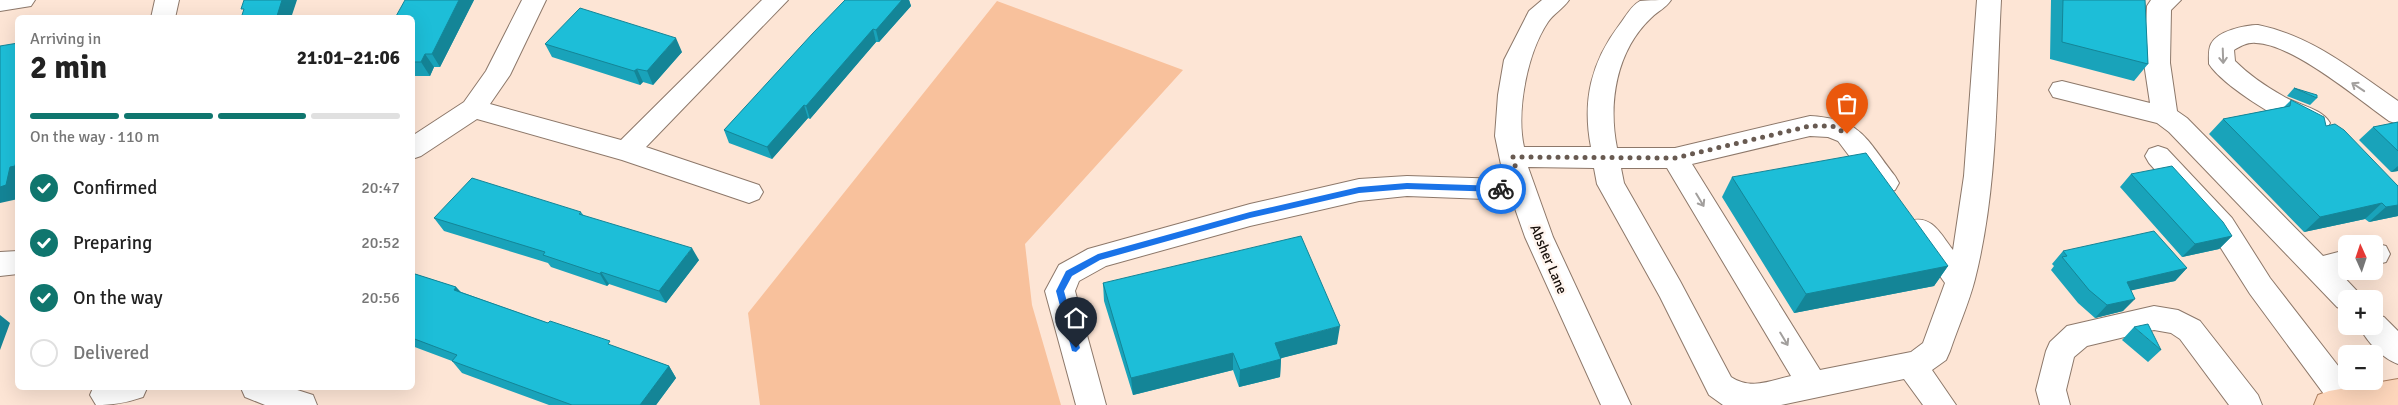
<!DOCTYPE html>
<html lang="en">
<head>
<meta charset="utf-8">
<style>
  :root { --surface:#fff; --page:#f2f2f2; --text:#222; --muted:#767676; --line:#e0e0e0; --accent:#0f766e }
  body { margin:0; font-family:Signika,sans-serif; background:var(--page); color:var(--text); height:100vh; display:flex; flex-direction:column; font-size:19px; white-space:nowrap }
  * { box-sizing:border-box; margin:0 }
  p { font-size:16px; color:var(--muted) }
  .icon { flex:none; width:28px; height:28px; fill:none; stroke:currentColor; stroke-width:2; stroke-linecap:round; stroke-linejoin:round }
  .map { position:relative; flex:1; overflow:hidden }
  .details { position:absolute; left:15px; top:15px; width:400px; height:375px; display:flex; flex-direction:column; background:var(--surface); border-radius:8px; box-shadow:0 5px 20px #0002 }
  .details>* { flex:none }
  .needle { width:32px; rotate:357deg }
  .tools { position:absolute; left:2338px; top:235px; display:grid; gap:10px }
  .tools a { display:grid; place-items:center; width:45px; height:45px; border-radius:8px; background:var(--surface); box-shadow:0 5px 20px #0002; font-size:25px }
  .pin { position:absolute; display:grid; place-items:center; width:42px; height:42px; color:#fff; margin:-51px -21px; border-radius:50% 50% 50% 0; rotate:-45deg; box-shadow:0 0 5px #0007 }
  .pin .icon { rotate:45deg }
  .courier { position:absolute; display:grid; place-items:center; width:50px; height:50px; margin:-25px; border:4px solid #1a73e8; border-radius:50%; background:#fff; color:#222; box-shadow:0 1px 6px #0007 }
  .headline em { font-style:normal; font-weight:800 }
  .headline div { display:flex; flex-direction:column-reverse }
  .headline { display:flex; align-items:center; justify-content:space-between; height:85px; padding:0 15px }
  h1 { font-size:32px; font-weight:800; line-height:38px }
  .bar { display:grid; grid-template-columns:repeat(4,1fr); gap:8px 5px; align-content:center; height:60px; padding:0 15px }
  .bar i { height:6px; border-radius:4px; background:var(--line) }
  .bar .selected { background:var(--accent) }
  .bar p { grid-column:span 4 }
  ol { padding:0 15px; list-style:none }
  li { display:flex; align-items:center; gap:15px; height:55px }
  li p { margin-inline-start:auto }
  li .icon { padding:5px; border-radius:50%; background:var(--accent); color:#fff; stroke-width:4 }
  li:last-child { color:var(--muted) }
  li i { width:28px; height:28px; border:2px solid var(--line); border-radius:50% }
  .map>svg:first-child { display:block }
</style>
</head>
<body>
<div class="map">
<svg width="2398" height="405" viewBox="0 0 2398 405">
  <rect width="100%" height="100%" fill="#fde5d5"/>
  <!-- green -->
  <path fill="#f8c19c" d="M997,1L1183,70L1025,244L1032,305L1061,405H760L748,313Z"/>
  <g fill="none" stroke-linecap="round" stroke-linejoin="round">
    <!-- minor casing -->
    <g stroke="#8d786a" stroke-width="2">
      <path id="minor" d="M0,0H35L31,6L0,11Z
        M155,0H179L175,18H151Z
        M522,0H546L510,75L490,104L621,140L762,0H788L646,147L759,185L763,192L759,199L749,203L622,160L477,119L421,156L412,159V136L464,102L486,71Z
        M1542,0H1569C1563,9 1553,14 1548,22C1527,53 1516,112 1524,147H1591C1582,101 1591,62 1620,24C1626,16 1631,6 1640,1C1648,0 1662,0 1671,0C1666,8 1658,11 1651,18C1616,51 1608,103 1617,148H1675L1810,116C1862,119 1865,138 1895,176L1899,183L1895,190L1885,193L1875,190L1838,141L1828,137L1810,136L1692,164L1820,370L1911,352L1923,343L1945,283L1906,229L1910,221C1932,214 1941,235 1953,250L1964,176L1977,0H2001C1996,93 1998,188 1975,279C1969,303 1958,327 1950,351L1946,360L1932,370L1956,405H1923L1904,379L1781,405H1723L1709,395L1660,297L1597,184L1594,168L1528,167L1553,237L1631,405H1601L1525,237L1512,200L1407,196L1359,201L1250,226L1106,266L1079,281L1075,291L1106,405H1076L1045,291L1059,265L1088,249L1250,204L1359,179L1407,176L1504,179L1495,136L1498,95L1504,60L1529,11ZM1621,168H1667L1791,376C1769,381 1751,390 1731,377L1680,281L1624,183Z
        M2151,0H2181L2171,10L2170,63L2177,111L2187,118L2323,256L2346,250V271H2350L2341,274L2357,291L2361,299H2346V311L2337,307L2169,132L2157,123L2053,97L2049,90L2053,83L2062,81L2150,103L2144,63L2147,6Z
        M2258,25C2312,36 2354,71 2398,101V124L2389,121C2358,99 2293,44 2256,43C2248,42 2241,46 2234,50L2235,61C2249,75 2265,86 2283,96C2297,105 2322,108 2330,123L2326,130C2323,131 2319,133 2315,132C2289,128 2223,86 2209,64C2209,58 2208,50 2211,44C2217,31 2245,25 2258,25Z
        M2158,146L2167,149L2232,218L2270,278L2346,376V381H2350L2365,405H2332L2250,294L2212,234L2149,163L2145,156L2149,149Z
        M2374,243L2386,246L2390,254L2386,262L2374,265V244H2371Z
        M18,251V274L0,276V252Z
        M2154,306L2178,310L2200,321L2258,395L2262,405H2229L2180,339L2171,333L2154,330L2087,346L2074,357L2066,390L2070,405H2040L2036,390L2046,351L2050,342L2067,326Z
        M2374,314L2384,317L2398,331V364C2382,358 2367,342 2359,326H2374Z
        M93,388H147L143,397C126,403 113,405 96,405L90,395Z
        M241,388H291L313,395L317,405H265L245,397Z"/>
    </g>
    <!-- major casing -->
    <g stroke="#ab7e5f" stroke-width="2">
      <path id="major" d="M2398,379V405H2314L2318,395L2329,391Z"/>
    </g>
    <!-- minor -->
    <use href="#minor" fill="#fff" fill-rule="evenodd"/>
    <!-- major -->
    <use href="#major" fill="#fdd6bb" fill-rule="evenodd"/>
  </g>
  <!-- wall -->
  <path fill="#19a3ba" d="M405,0H474L440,67H434L430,76H412V18Z
    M845,0H909L911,6L879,42H876L810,119L808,118L772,159L729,143L724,130Z
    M2051,0H2145L2148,64L2134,81L2050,59Z
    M545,44L682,52L653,85L643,82L640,85L552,57Z
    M2294,88L2317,98L2310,105L2287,96Z
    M2291,100L2326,126L2398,186V216L2369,222L2365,219L2304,232L2209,134L2223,119L2284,107Z
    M2398,122V171L2391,172L2359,140L2373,127Z
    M2131,174L2232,236L2219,249L2182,257L2120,187Z
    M1732,177L1948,266L1934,286L1794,313L1722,197Z
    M581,212L584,216L699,260L666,303L609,284L607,286L551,267L548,263L444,231L434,218Z
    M2063,251L2187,268L2175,281L2131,290L2123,311L2095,318L2078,303L2051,270L2054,266L2052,264Z
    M412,273L456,287L461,292L669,366L676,378L656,405H549L462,373L452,361L412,346Z
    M1103,283L1337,344L1281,358L1280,377L1239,387L1233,370L1133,395L1104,301Z
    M2134,327L2161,350L2148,362L2122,340Z"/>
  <!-- shaded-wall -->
  <path fill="#148597" d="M282,0H297L291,18H263Z
    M459,0H474L440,67L432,54Z
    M902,0H909L911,6L879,42L876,30Z
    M873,29L876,42L810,119L806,106Z
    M676,38L682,52L653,85L647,71Z
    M425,54L434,67L430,76L421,62Z
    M637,69L643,82L640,85L634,71Z
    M804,105L808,118L772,159L767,147Z
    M17,152L18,199L0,203V187Z
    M2398,166V171L2391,172Z
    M2382,203L2365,219L2304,232L2320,217Z
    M2398,205V216L2369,222L2386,207Z
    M2232,236L2219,249L2182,257L2195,244Z
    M692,248L699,260L666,303L659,291Z
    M1948,266L1934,286L1794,313L1806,294Z
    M2187,268L2175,281L2115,294L2127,282Z
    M601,272L609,284L607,286L600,274Z
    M456,287L466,299L454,290Z
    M2135,299L2123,311L2095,318L2107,305Z
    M0,315L10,323L0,350Z
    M1340,326L1337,344L1274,360L1275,343Z
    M1233,353V370L1133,395L1131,378Z
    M1281,359L1280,377L1239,387L1240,370Z
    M669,366L676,378L656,405H640Z"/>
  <!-- building -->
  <path fill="#1dbed8" stroke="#148597" d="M244,0H282L277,16L263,18H241L244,9H241Z
    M405,0H459L432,54H425L421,62H412V18H395Z
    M845,0H902L876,30L873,29L806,106L804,105L767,147L724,130L813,33Z
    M2063,0H2145L2148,64L2062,42Z
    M580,8L676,38L647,71L637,69L634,71L545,44Z
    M18,43V152L15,166L10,167L6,185L0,187V46Z
    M2294,88L2317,95V98Z
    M2291,100L2324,117L2326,126L2335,124L2344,130L2398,186V205L2386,207L2382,203L2320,217L2223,119L2290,106Z
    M2398,122V151L2373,127Z
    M1866,153L1948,266L1806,294L1732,177Z
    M2172,166L2223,222L2232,236L2195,244L2131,174Z
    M472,178L581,212L579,214L692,248L659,291L601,272L600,274L543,255L545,252L434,218Z
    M2154,231L2187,268L2127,282L2135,299L2107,305L2089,290L2062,257L2067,256L2063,251Z
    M1301,236L1340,326L1275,343L1281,359L1240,370L1233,353L1131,378L1103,283Z
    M412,273L456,287L454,290L548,323L550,321L610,341L608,344L669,366L640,405H572L452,361L457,355L412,338Z
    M2148,324L2161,350L2134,327Z"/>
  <!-- one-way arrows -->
  <defs><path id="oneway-shaft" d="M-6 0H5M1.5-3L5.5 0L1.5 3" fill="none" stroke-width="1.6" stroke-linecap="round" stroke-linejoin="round" transform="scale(1.25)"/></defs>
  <g stroke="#a29f9d">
    <use href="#oneway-shaft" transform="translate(2223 56) rotate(88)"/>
    <use href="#oneway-shaft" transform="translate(2358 87) rotate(-146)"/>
    <use href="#oneway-shaft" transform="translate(1700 200) rotate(59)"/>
    <use href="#oneway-shaft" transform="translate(1784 339) rotate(59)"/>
  </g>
  <!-- route -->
  <path fill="#1a73e8" d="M1407,183L1501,186L1505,189L1501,192L1407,189L1359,193L1250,218L1100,260L1072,276L1064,291L1080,348L1076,352L1072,351L1056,291L1066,271L1098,254L1250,212L1359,187Z"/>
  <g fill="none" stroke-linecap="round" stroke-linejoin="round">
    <!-- done -->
    <path stroke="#685a51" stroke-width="5" stroke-dasharray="0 9" d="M1501,189L1521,190L1513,157L1675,158L1810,126H1832L1847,134"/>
  </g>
  <g text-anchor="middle" stroke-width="5" stroke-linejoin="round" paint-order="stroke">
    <!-- street labels -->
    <g font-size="14" fill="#170f0a" stroke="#fff5ef">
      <text transform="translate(1549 259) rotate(67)" y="5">Absher Lane</text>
    </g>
  </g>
</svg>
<div class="tools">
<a><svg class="needle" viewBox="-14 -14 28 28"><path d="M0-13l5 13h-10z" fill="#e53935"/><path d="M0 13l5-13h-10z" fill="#767676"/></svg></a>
<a>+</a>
<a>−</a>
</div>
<div class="pin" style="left:1847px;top:134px;background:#ea580c"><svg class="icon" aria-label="bag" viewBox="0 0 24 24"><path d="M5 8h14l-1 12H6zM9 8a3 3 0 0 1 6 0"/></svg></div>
<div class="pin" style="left:1076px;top:348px;background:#1f2937"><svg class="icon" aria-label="home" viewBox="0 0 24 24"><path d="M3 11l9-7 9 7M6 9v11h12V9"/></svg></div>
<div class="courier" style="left:1501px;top:189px"><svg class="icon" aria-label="bike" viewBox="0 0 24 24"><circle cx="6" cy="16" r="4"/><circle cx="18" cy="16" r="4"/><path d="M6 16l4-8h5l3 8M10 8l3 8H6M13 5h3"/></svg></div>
<section class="details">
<div class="headline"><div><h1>2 min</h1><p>Arriving in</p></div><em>21:01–21:06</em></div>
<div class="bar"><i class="selected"></i><i class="selected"></i><i class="selected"></i><i></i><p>On the way · 110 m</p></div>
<ol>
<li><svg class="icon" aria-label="check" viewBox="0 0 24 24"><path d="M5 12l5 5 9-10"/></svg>Confirmed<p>20:47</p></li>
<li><svg class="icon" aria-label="check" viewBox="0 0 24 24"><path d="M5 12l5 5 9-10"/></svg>Preparing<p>20:52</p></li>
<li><svg class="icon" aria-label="check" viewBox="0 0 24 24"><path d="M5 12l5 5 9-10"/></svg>On the way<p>20:56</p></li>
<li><i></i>Delivered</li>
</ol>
</section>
</div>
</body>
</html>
